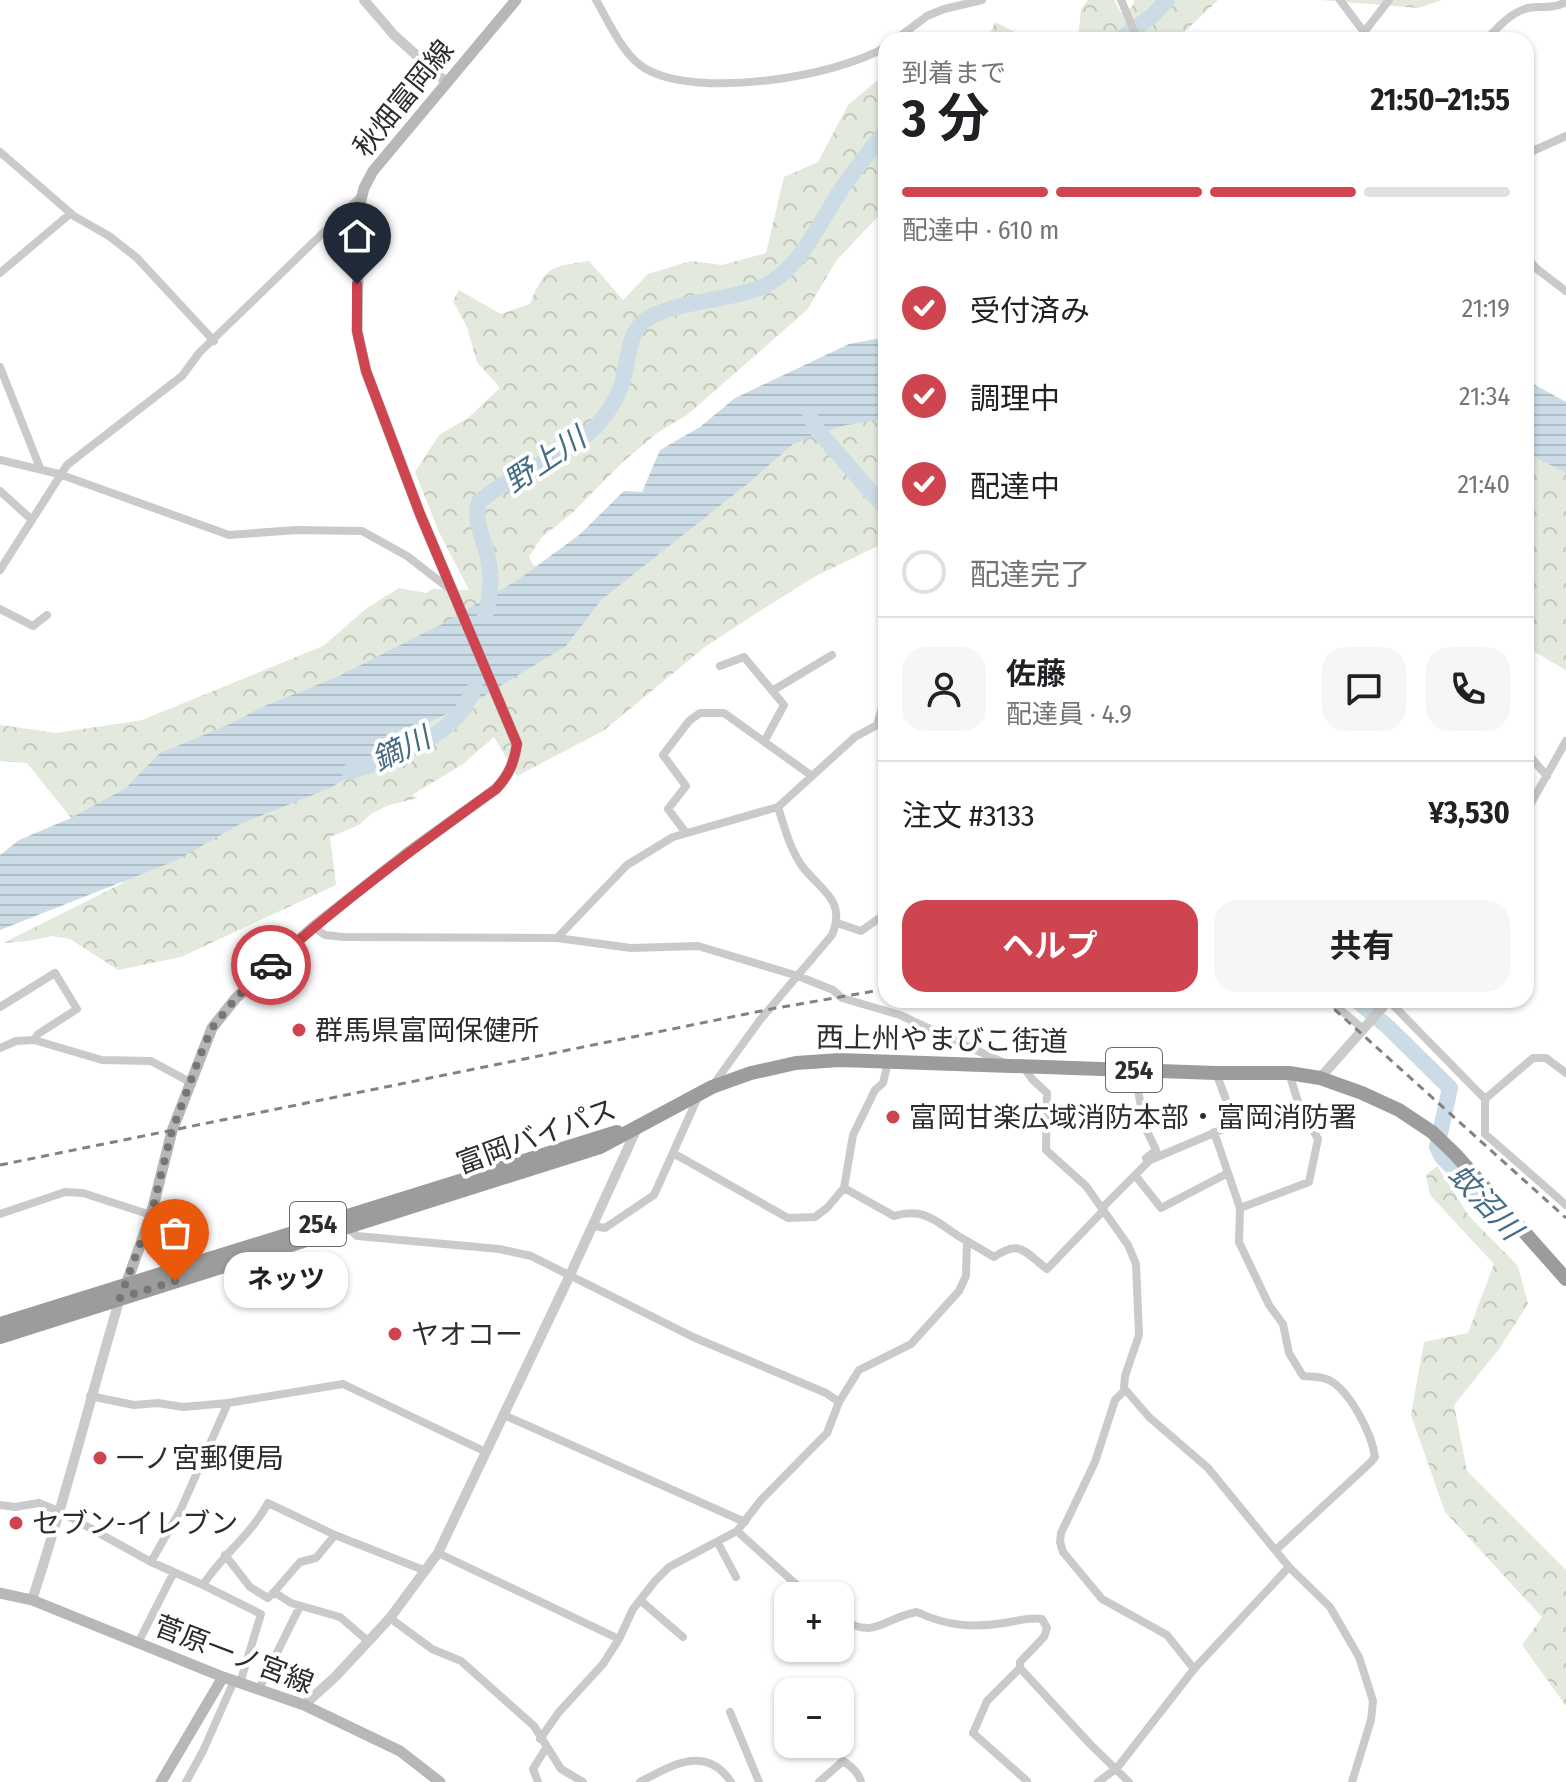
<!DOCTYPE html>
<html lang="ja">
<head>
<meta charset="utf-8">
<style>
  :root { --surface:#fff; --page:#f6f6f6; --text:#202124; --muted:#757577; --line:#e0e0e0; --accent:#ce4550 }
  body { margin:0; font-family:"Fira Sans Condensed","Noto Sans JP",sans-serif; background:var(--page); color:var(--text); height:100vh; display:flex; flex-direction:column; font-size:30px; white-space:nowrap }
  * { box-sizing:border-box; margin:0 }
  p { font-size:26px; color:var(--muted) }
  .icon { flex:none; width:44px; height:44px; fill:none; stroke:currentColor; stroke-width:2; stroke-linecap:round; stroke-linejoin:round }
  .map { position:relative; flex:1; overflow:hidden }
  .panel { position:absolute; left:878px; top:32px; width:656px; height:976px; display:flex; flex-direction:column; background:var(--surface); border-radius:24px; box-shadow:0 2px 6px #0004 }
  .panel>* { flex:none }
  .buttons { position:absolute; left:774px; top:1582px; display:grid; gap:16px }
  .buttons a { display:grid; place-items:center; width:80px; height:80px; border-radius:16px; background:var(--surface); box-shadow:0 2px 6px #0004; font-size:40px }
  .pin { position:absolute; display:grid; place-items:center; width:68px; height:68px; color:#fff; margin:-82px -34px; border-radius:50% 50% 50% 0; rotate:-45deg; box-shadow:0 0 8px #0007 }
  .pin .icon { rotate:45deg }
  .courier { position:absolute; display:grid; place-items:center; width:80px; height:80px; margin:-40px; border:6px solid #ce4550; border-radius:50%; background:#fff; color:#222; box-shadow:0 2px 10px #0007 }
  .bubble { position:absolute; height:56px; border-radius:24px; background:var(--surface); box-shadow:0 2px 6px #0004; font-size:26px; font-weight:700; line-height:56px; text-align:center }
  .summary em { font-style:normal; font-weight:700 }
  .summary div { display:flex; flex-direction:column-reverse }
  .summary { display:flex; align-items:center; justify-content:space-between; height:136px; padding:0 24px }
  h1 { font-size:52px; font-weight:700; line-height:60px }
  .bar { display:grid; grid-template-columns:repeat(4,1fr); gap:12px 8px; align-content:center; height:96px; padding:0 24px }
  .bar i { height:10px; border-radius:6px; background:var(--line) }
  .bar .active { background:var(--accent) }
  .bar p { grid-column:span 4 }
  .line { display:flex; align-items:center; gap:20px; padding:0 24px; border-top:2px solid var(--line) }
  .line div { flex:1 }
  .round { display:grid; place-items:center; flex:none; width:84px; height:84px; border-radius:24px; background:var(--page) }
  ol { padding:0 24px; list-style:none }
  li { display:flex; align-items:center; gap:24px; height:88px }
  li p { margin-inline-start:auto }
  li .icon { padding:8px; border-radius:50%; background:var(--accent); color:#fff; stroke-width:4 }
  li:last-child { color:var(--muted) }
  li i { width:44px; height:44px; border:4px solid var(--line); border-radius:50% }
  .cta { display:flex; gap:16px; margin-top:auto; padding:16px 24px }
  .cta a { flex:1; height:92px; border-radius:24px; background:var(--accent); color:#fff; font-size:32px; font-weight:700; line-height:92px; text-align:center }
  .cta a+a { background:var(--page); color:var(--text) }
  .map>svg:first-child { display:block }
</style>
</head>
<body>
<div class="map">
<svg width="1566" height="1782" viewBox="0 0 1566 1782">
  <defs>
    <pattern id="forest-crowns" width="20" height="18" patternUnits="userSpaceOnUse" patternTransform="scale(2)"><rect width="20" height="18" fill="#e3e9dc"/><path d="M2 6a3 3 0 1 1 6 0M12 15a3 3 0 1 1 6 0" fill="none" stroke="#c3c8bd"/></pattern>
    <pattern id="water-rules" width="6" height="5" patternUnits="userSpaceOnUse" patternTransform="scale(2)"><rect width="6" height="5" fill="#cbdce6"/><path d="M0 2.5h6" fill="none" stroke="#afbdc6"/></pattern>
  </defs>
  <rect width="100%" height="100%" fill="#fff"/>
  <!-- forest -->
  <path fill="url(#forest-crowns)" d="M1088,0H1114L1121,13L1132,7L1134,0H1218L1176,40H1078L1081,9Z
    M1321,0H1442L1418,8Z
    M995,22L1031,40H969L989,36Z
    M886,73V208L836,261L807,310L687,415L657,433L624,461L572,513L541,538L529,557L533,565L540,567L886,393V542L814,577L749,618L705,647L603,731L517,776L494,737L463,764L412,795L418,798L389,805L371,814L359,825L330,837L336,885L181,957L118,970L70,939L52,936L29,941L3,943L123,883L27,763L0,761V725L57,733L142,720L323,646L367,608L399,588L426,593L433,589L469,590L439,532L415,472L439,435L468,418L500,388L477,362L467,327L453,301L459,290L501,314L530,304C546,266 549,267 589,261L623,300L648,274L691,261L722,265L766,253L784,177L818,162L848,105Z
    M1526,432L1566,452V670L1526,647Z
    M1437,1166L1469,1216L1518,1266L1528,1304L1499,1349L1454,1405L1467,1471L1566,1570V1706L1522,1645L1542,1617L1445,1512L1411,1415L1424,1342L1468,1333L1494,1264L1430,1195L1426,1175Z"/>
  <!-- water -->
  <path fill="url(#water-rules)" d="M886,337V418L842,426L793,444L751,481L601,600L566,646L479,699L433,720L406,743L330,788L240,824L175,861L0,930V855L19,840L71,818L126,788L160,753L230,724L262,707L337,677L442,624L519,579L579,535L624,491L642,492L660,450L700,427L735,398L849,344Z
    M1526,380L1566,402V473L1526,452Z"/>
  <g fill="none" stroke-linecap="round" stroke-linejoin="round">
    <!-- river -->
    <path stroke="#cbdce6" stroke-width="16" d="M1119,40L1152,16L1167,0
      M810,417L818,431L886,509
      M485,615C491,596 492,577 488,558C484,538 473,522 479,502C515,471 563,460 597,425C606,415 615,402 620,389C629,368 625,337 644,321C670,301 731,301 762,287C803,268 820,219 845,184C858,166 872,148 886,130
      M349,772C387,760 438,743 463,709C468,703 470,694 475,688
      M1356,1000L1388,1027L1450,1088L1437,1147L1442,1157L1504,1219"/>
    <!-- minor -->
    <path stroke="#cacaca" stroke-width="8" d="M596,0C609,22 623,56 646,69C700,99 834,77 886,47
      M1121,0L1138,40
      M1340,0L1364,32
      M895,40L927,16L944,9L982,0
      M1358,40L1389,0
      M1486,40C1497,28 1511,12 1528,8C1543,5 1550,10 1566,2
      M0,152L74,216L109,236L137,258L214,341
      M1526,154L1566,136
      M1526,257L1537,269L1566,291
      M0,273L71,213
      M0,367L40,468
      M0,460L59,474L229,535L296,530L362,531L407,556L451,590
      M0,491L32,520
      M0,570L67,465L182,376L199,353L361,196
      M0,609L33,626L47,615
      M720,666L744,657L784,705L765,740
      M772,691L832,655
      M877,725L886,693
      M1526,752L1547,776
      M1526,812L1566,741
      M686,833L668,809L686,786L663,755L689,721L700,713H724L812,776
      M837,923L861,931L878,919L886,918
      M313,927L325,935L344,937L557,938L631,948L698,946L798,976L833,990L842,998L900,1015L1002,1062
      M557,938L627,865L673,837L778,807L855,737L877,725L886,724
      M1329,1000L1362,1028
      M1368,1000L1380,1010
      M1389,1001L1485,1099
      M0,1007L55,973L77,1009L38,1034L34,1040
      M0,1048L16,1041L34,1040L102,1060L151,1061L190,1082
      M1022,1065L1032,1079L1047,1093L1046,1150L1086,1186L1128,1245L1136,1264L1139,1335L1125,1376L1124,1388L1149,1417L1208,1468L1289,1567L1330,1607L1359,1657L1373,1701L1371,1720L1352,1782
      M1134,1070L1145,1127L1156,1150L1146,1158
      M1566,1073L1546,1058H1533L1485,1099V1134L1566,1205
      M713,1085L760,1020L832,935C847,900 820,890 802,866C790,849 784,826 778,807
      M1214,1132L1240,1208L1239,1242L1269,1305L1283,1324L1289,1353L1303,1376C1312,1377 1321,1376 1329,1380C1350,1391 1372,1434 1375,1457L1371,1462L1277,1549
      M673,1153L788,1218L815,1217L827,1208L844,1188L853,1135L875,1090L883,1083L888,1062
      M1135,1175L1161,1208L1228,1173
      M844,1188L894,1216C929,1206 939,1226 967,1241
      M1240,1208L1309,1182L1318,1139L1298,1102L1289,1073
      M0,1214L65,1192L83,1193L151,1215
      M593,1226L605,1228L654,1195L698,1097
      M347,1227L357,1236L499,1249L531,1256L693,1337L826,1393L839,1402
      M1125,1390L1115,1400L1095,1462L1061,1533L1060,1542L1063,1552L1102,1599L1167,1635L1194,1669
      M90,1396L134,1405L158,1403L183,1407L228,1403L343,1384L486,1452
      M504,1415L745,1522
      M0,1505L15,1507L39,1503L61,1512L151,1562L203,1585C222,1555 251,1535 268,1503L335,1535
      M737,1531L809,1596
      M718,1543L736,1577
      M438,1553L619,1639
      M225,1555L250,1587L268,1598L274,1592L291,1603L340,1617L368,1641
      M151,1562L180,1511L228,1403
      M203,1585L261,1614L240,1683
      M274,1592L300,1562L316,1558L335,1535L426,1571
      M640,1600L683,1637
      M390,1618L432,1649L461,1661L534,1726L561,1769L583,1782
      M840,1618C876,1641 882,1618 917,1612C947,1626 972,1628 1004,1623C1017,1621 1030,1617 1042,1619L1047,1628L1044,1637L1020,1662V1668L987,1701L973,1733L1027,1781
      M138,1643L174,1572
      M1020,1668L1090,1744L1129,1782
      M259,1689L300,1606
      M730,1712L759,1782
      M540,1739L559,1712L603,1664L619,1639L633,1609L655,1581L669,1567L737,1531L761,1500L827,1433L839,1402L859,1370L911,1344L959,1291L966,1276L967,1241L994,1257C1021,1239 1024,1252 1047,1269L1102,1212L1105,1205L1150,1160L1221,1130L1233,1118L1216,1073
      M186,1782L203,1751L234,1681
      M538,1782L533,1769L546,1748
      M640,1782C672,1765 706,1744 731,1782
      M819,1782L843,1761C851,1766 859,1772 861,1782
      M1098,1782L1117,1768L1194,1669L1289,1567"/>
    <!-- tertiary -->
    <path stroke="#cacaca" stroke-width="10" d="M364,0L394,35L446,82
      M1320,1078L1389,1000
      M32,1600C65,1500 90,1399 120,1298
      M304,1705L335,1677L390,1618L438,1553L570,1275L637,1128"/>
    <!-- secondary -->
    <path stroke="#b7b7b7" stroke-width="11" d="M124,1290L151,1215L172,1131L212,1028L236,998L313,927L407,853L496,789C509,775 514,763 517,744L420,514L366,371L357,331L359,208L364,188L373,171L516,0
      M0,1593L32,1600L223,1677L304,1705L400,1751L440,1782
      M161,1782L223,1677"/>
    <!-- trunk -->
    <path stroke="#9c9c9c" stroke-width="14" d="M0,1324L617,1132
      M0,1337L600,1147L712,1087L751,1073L796,1063L840,1060L1216,1073H1289L1320,1078L1362,1093L1399,1110L1432,1132L1455,1154L1566,1279"/>
    <!-- rail -->
    <path stroke="#828282" stroke-width="3" stroke-dasharray="8 6" stroke-linecap="butt" d="M1324,1000L1566,1218
      M0,1165L771,1009L886,989"/>
  </g>
  <g fill="none" stroke-linecap="round" stroke-linejoin="round">
    <!-- done -->
    <path stroke="#767676" stroke-width="8" stroke-dasharray="0 14.4" d="M175,1281L120,1298L151,1215L172,1131L200,1056L212,1028L236,998L271,965"/>
    <!-- route -->
    <path stroke="#ce4550" stroke-width="10" d="M271,965C342,901 418,845 496,789C509,775 514,763 517,744L420,514L366,371L357,331V284"/>
  </g>
  <!-- markers -->
  <g fill="#ce4550" stroke="#fff" stroke-width="3">
    <circle cx="299" cy="1030" r="8"/>
    <circle cx="893" cy="1117" r="8"/>
    <circle cx="395" cy="1334" r="8"/>
    <circle cx="100" cy="1458" r="8"/>
    <circle cx="16" cy="1523" r="8"/>
  </g>
  <g text-anchor="middle" stroke-width="8" stroke-linejoin="round" paint-order="stroke">
    <!-- shield labels -->
    <g fill="#fff" stroke="#6c6c6c" stroke-width="2">
      <rect x="1106" y="1048" width="56" height="44" rx="6"/>
      <rect x="290" y="1202" width="56" height="44" rx="6"/>
    </g>
    <g font-size="26" font-weight="bold" fill="#2d2d2d">
      <text x="1134" y="1079">254</text>
      <text x="318" y="1233">254</text>
    </g>
    <!-- street labels -->
    <g font-size="28" fill="#2d2d2d" stroke="#fff">
      <text transform="translate(403 98) rotate(-51)" y="10">秋畑富岡線</text>
      <text transform="translate(942 1039) rotate(1)" y="10">西上州やまびこ街道</text>
      <text transform="translate(536 1136) rotate(-20)" y="10">富岡バイパス</text>
      <text transform="translate(234 1654) rotate(21)" y="10">菅原一ノ宮線</text>
    </g>
    <!-- poi labels -->
    <g font-size="28" fill="#2d2d2d" stroke="#fff" text-anchor="start">
      <text x="315" y="1040">群馬県富岡保健所</text>
      <text x="909" y="1127">富岡甘楽広域消防本部・富岡消防署</text>
      <text x="411" y="1344">ヤオコー</text>
      <text x="116" y="1468">一ノ宮郵便局</text>
      <text x="32" y="1533">セブン-イレブン</text>
    </g>
    <!-- water labels -->
    <g font-size="30" font-style="italic" fill="#466c84" stroke="#fff">
      <text transform="translate(545 460) rotate(-34)" y="10">野上川</text>
      <text transform="translate(401 749) rotate(-26)" y="10">鏑川</text>
      <text transform="translate(1485 1202) rotate(47)" y="10">蚊沼川</text>
    </g>
  </g>
</svg>
<div class="buttons">
<a>+</a>
<a>−</a>
</div>
<div class="pin" style="left:175px;top:1281px;background:#ea580c"><svg class="icon" aria-label="bag" viewBox="0 0 24 24"><path d="M5 8h14l-1 12H6zM9 8a3 3 0 0 1 6 0"/></svg></div>
<div class="pin" style="left:357px;top:284px;background:#1f2937"><svg class="icon" aria-label="home" viewBox="0 0 24 24"><path d="M3 11l9-7 9 7M6 9v11h12V9"/></svg></div>
<div class="courier" style="left:271px;top:965px"><svg class="icon" aria-label="car" viewBox="0 0 24 24"><path d="M5 17H2v-5l4-1 3-4h7l3 4 3 1v5h-3M9 17h6M6 11h13"/><circle cx="7" cy="17" r="2"/><circle cx="17" cy="17" r="2"/></svg></div>
<div class="bubble" style="left:224px;top:1252px;width:124px">ネッツ</div>
<section class="panel">
<div class="summary"><div><h1>3 分</h1><p>到着まで</p></div><em>21:50–21:55</em></div>
<div class="bar"><i class="active"></i><i class="active"></i><i class="active"></i><i></i><p>配達中 · 610 m</p></div>
<ol>
<li><svg class="icon" aria-label="check" viewBox="0 0 24 24"><path d="M5 12l5 5 9-10"/></svg>受付済み<p>21:19</p></li>
<li><svg class="icon" aria-label="check" viewBox="0 0 24 24"><path d="M5 12l5 5 9-10"/></svg>調理中<p>21:34</p></li>
<li><svg class="icon" aria-label="check" viewBox="0 0 24 24"><path d="M5 12l5 5 9-10"/></svg>配達中<p>21:40</p></li>
<li><i></i>配達完了</li>
</ol>
<div class="line" style="height:144px"><a class="round"><svg class="icon" aria-label="person" viewBox="0 0 24 24"><circle cx="12" cy="8" r="4"/><path d="M4 21q1-7 8-7t8 7"/></svg></a><div><b>佐藤</b><p>配達員 · 4.9</p></div><a class="round"><svg class="icon" aria-label="chat" viewBox="0 0 24 24"><path d="M4 5h16v11H9l-5 4z"/></svg></a><a class="round"><svg class="icon" aria-label="phone" viewBox="0 0 24 24"><path d="M5 4h4l2 5-3 2q2 4 5 5l2-3 5 2v4C11 20 4 13 5 4z"/></svg></a></div>
<div class="line" style="height:104px"><div>注文 #3133</div><b>¥3,530</b></div>
<div class="cta"><a>ヘルプ</a><a>共有</a></div>
</section>
</div>
</body>
</html>
